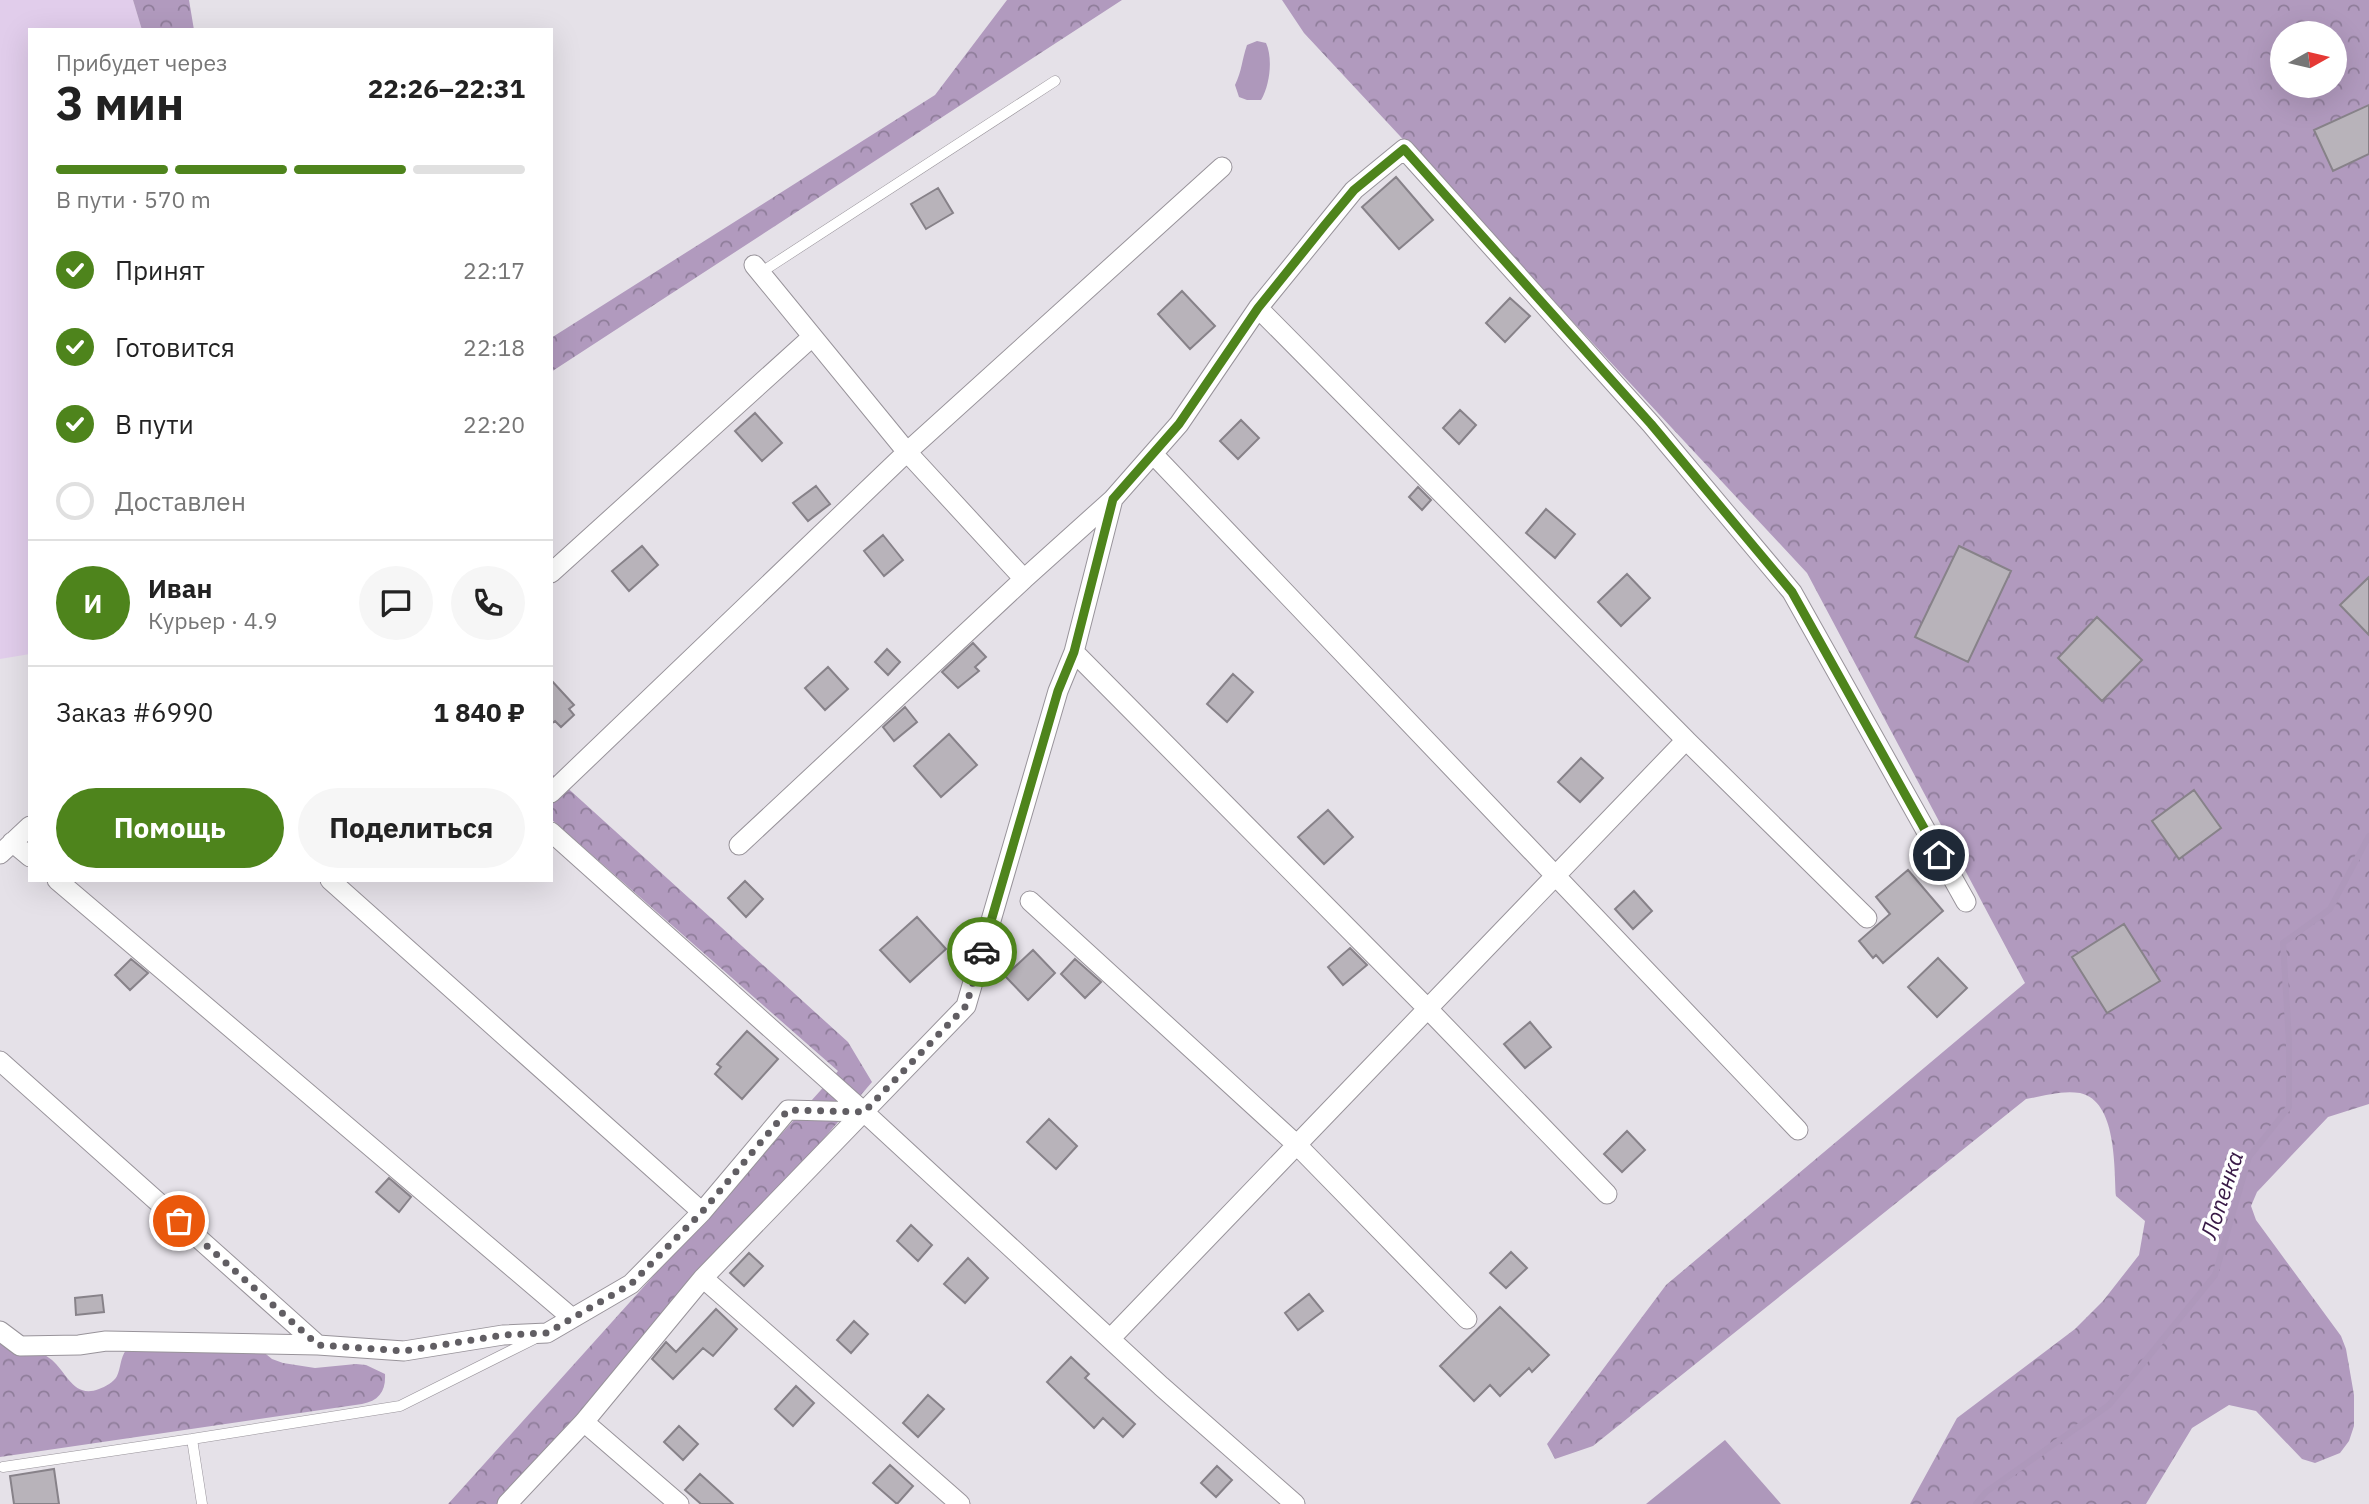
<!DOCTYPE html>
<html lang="ru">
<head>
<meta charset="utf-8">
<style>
  :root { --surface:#fff; --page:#f6f6f6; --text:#222; --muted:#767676; --line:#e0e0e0; --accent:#4e841c }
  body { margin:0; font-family:"IBM Plex Sans",sans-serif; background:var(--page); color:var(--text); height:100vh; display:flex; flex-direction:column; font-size:26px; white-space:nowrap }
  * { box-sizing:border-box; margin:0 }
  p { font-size:23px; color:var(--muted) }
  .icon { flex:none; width:38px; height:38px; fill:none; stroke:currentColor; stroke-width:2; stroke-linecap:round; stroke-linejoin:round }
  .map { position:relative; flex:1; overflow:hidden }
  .sheet { position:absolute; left:28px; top:28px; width:525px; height:854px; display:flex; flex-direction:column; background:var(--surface); border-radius:0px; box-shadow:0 7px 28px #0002 }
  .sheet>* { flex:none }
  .needle { width:46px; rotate:82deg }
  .fabs { position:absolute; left:2270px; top:21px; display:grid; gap:14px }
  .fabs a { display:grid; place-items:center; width:77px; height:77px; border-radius:50%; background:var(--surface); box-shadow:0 7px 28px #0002; font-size:35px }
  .pin { position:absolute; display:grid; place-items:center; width:60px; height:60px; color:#fff; margin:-30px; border:4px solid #fff; border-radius:50%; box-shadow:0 2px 7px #0007 }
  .courier { position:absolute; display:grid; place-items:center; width:70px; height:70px; margin:-35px; border:5px solid #4e841c; border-radius:50%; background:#fff; color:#222; box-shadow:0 2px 9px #0007 }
  .head em { font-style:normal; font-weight:700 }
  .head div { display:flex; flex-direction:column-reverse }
  .head { display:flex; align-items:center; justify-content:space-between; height:119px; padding:0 28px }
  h1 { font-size:46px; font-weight:700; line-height:52px }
  .bar { display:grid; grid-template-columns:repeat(4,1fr); gap:10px 7px; align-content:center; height:84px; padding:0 28px }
  .bar i { height:9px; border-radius:5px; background:var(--line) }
  .bar .current { background:var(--accent) }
  .bar p { grid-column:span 4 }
  .line { display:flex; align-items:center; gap:18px; padding:0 28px; border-top:2px solid var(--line) }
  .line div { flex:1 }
  .round { display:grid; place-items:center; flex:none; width:74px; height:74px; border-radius:37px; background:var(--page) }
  ol { padding:0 28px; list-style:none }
  li { display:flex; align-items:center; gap:21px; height:77px }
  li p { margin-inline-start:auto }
  li .icon { padding:7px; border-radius:50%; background:var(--accent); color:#fff; stroke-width:4 }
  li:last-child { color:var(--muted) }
  li i { width:38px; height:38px; border:4px solid var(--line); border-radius:50% }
  .primary-button { display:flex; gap:14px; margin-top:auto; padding:14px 28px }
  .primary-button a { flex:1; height:80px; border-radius:42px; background:var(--accent); color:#fff; font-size:28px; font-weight:700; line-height:80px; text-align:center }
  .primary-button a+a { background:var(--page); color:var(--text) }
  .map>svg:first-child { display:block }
</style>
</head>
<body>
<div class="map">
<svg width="2369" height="1504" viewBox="0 0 2369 1504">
  <defs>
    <pattern id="forest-crowns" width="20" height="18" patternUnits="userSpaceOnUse" patternTransform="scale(1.75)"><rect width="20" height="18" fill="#b19abe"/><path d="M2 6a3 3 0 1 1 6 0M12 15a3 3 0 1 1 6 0" fill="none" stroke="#8f7d9a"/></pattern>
  </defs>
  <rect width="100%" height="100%" fill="#e5e1e8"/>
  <!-- grass -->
  <path fill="#e1cdeb" d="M0,0H133L142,30H30V654L0,659Z"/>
  <!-- forest -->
  <path fill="url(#forest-crowns)" fill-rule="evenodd" d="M133,0H189L194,30H142Z
    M1007,0H1122L551,372V338L935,95Z
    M1282,0H2369V1104L2328,1117L2257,1192L2251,1206L2256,1220L2341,1336L2346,1349L2354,1395V1426L2349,1441L2340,1453L2315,1463L2302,1459L2256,1411L2229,1405L2192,1428L2146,1504H1910L1957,1418L2075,1329L2103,1301L2139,1255L2145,1221L2116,1196C2114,1167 2117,1101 2080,1093C2062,1090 2044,1096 2026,1099L1593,1446L1555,1459L1547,1444L1666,1285L2025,983L1807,573L1304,33ZM2282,33H2334V86H2282Z
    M551,773L848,1042L872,1082L513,1504H448L838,1071L551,819Z
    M0,1339C16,1344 39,1349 52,1360C67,1373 74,1399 99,1389C105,1387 114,1382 117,1376C121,1367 120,1359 126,1350L256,1346L272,1359L283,1363L315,1368L356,1364L366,1365L385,1374C386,1391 379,1401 362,1404L0,1457Z"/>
  <!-- water -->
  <path fill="#ae98bb" d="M1257,41L1266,43C1273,58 1270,85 1261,100H1247L1239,97L1235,85C1242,71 1242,59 1247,45Z
    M1725,1440L1781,1504H1646Z"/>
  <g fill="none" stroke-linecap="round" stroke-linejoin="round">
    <!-- stream -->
    <path stroke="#ae98bb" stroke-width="6" d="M1976,1504L1986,1492L2109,1405L2215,1275L2249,1157L2289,1107V1041L2283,943L2330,909L2369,836"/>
  </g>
  <!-- building -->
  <path fill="#b8b3ba" stroke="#878289" stroke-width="2" d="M2369,105V154L2333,171L2314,130Z
    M1396,177L1433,220L1399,249L1362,207Z
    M938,188L953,213L926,229L911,204Z
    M1182,291L1215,326L1190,349L1158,314Z
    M1510,298L1530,316L1505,342L1486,323Z
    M1460,410L1476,425L1459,444L1443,428Z
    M755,413L782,443L762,461L735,431Z
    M1241,420L1259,438L1238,459L1220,441Z
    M816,486L830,504L808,521L793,503Z
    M1418,487L1431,500L1422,510L1409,497Z
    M1546,509L1575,534L1555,558L1526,533Z
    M883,535L903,560L884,576L864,551Z
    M642,546L658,565L629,591L612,571Z
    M1959,546L2011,571L1968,662L1915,637Z
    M1627,574L1650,598L1621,626L1598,602Z
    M2369,577V635L2340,605Z
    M2097,617L2142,660L2102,701L2058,658Z
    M973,643L986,657L975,667L979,671L958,688L942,672Z
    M887,649L900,662L888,675L875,662Z
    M828,667L848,689L825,710L805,688Z
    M1233,674L1253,692L1227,722L1207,704Z
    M551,680L574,705L569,709L574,715L561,727L555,721L551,724Z
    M905,707L917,722L894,741L883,727Z
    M949,734L977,765L941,797L914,766Z
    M1581,758L1603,778L1580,802L1558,782Z
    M2194,790L2221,828L2179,859L2152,821Z
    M1328,810L1353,837L1324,864L1298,837Z
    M1908,870L1943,911L1883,963L1876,955L1873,958L1859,941L1890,914L1876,897Z
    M745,881L763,899L746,917L728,898Z
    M1634,891L1652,911L1633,929L1615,909Z
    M917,917L946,949L910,982L880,950Z
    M2124,924L2160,981L2107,1013L2072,957Z
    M1350,948L1367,965L1343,985L1328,967Z
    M1033,950L1055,973L1028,1000L1005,976Z
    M1938,958L1967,988L1937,1017L1908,987Z
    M131,959L148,973L130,990L115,975Z
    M1075,959L1101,982L1085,998L1061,974Z
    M1530,1022L1551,1047L1525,1068L1504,1044Z
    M747,1031L778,1059L742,1099L715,1074L721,1067L717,1064Z
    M1049,1119L1077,1146L1056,1169L1027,1142Z
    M1627,1131L1645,1150L1622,1172L1604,1154Z
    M389,1178L411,1197L399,1212L376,1192Z
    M911,1225L932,1245L918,1261L897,1241Z
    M1511,1252L1527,1268L1506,1288L1490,1273Z
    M749,1253L763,1266L744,1286L730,1273Z
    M968,1258L988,1278L965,1303L944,1284Z
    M1309,1294L1323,1311L1298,1330L1285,1313Z
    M102,1295L104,1312L76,1315L75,1298Z
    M1500,1307L1549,1355L1532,1372L1529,1368L1500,1396L1490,1385L1474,1401L1440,1366Z
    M716,1309L737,1329L713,1356L703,1348L673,1379L652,1359L666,1342L676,1352Z
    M854,1321L868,1334L851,1353L837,1340Z
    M1071,1357L1089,1374L1085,1378L1135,1424L1123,1437L1103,1418L1094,1428L1047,1382Z
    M796,1386L814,1403L793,1426L775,1409Z
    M928,1395L944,1409L918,1437L903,1423Z
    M679,1426L698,1444L683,1460L664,1442Z
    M890,1465L913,1486L897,1504L873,1483Z
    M1217,1466L1232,1480L1216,1497L1201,1483Z
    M54,1469L59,1504H14L10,1476Z
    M700,1474L733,1504H701L685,1490Z"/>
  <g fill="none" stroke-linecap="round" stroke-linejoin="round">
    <!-- lane casing -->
    <g stroke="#98939a" stroke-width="11">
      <path id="lane" d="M760,273L1055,81
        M192,1439L400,1406L534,1339
        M3,1467L192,1439L202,1504"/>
    </g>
    <!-- street casing -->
    <g stroke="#98939a" stroke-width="21">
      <path id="street" d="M754,265L907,452L1024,579L1113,499
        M1258,308L1686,740
        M1153,454L1798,1130
        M551,573L812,337
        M1074,652L1428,1009L1607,1194
        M551,793L907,452L1222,167
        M551,832L864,1112L1161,1386L1295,1504
        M12,842L30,857
        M739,845L1024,579
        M0,854L30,826
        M57,880L572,1318
        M330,880L702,1212
        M1030,901L1297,1145L1467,1319
        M0,1061L318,1345
        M703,1278L960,1504
        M0,1331L20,1346L79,1345L106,1341L318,1345L404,1351L503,1335L547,1333L631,1284L702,1212L788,1110L864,1112
        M1110,1339L1686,740L1867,918
        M584,1422L679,1504
        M507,1504L584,1422L703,1278L966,1006L1058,691L1074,652L1113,499L1179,424L1258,308L1354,190L1404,149L1651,424L1792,592L1966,902"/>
    </g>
    <!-- lane -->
    <use href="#lane" stroke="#fff" stroke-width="10"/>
    <!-- street -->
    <use href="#street" stroke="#fff" stroke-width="19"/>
  </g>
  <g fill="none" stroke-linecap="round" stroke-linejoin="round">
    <!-- done -->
    <path stroke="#615e63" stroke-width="7" stroke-dasharray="0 12.6" d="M179,1221L318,1345L404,1351L503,1335L547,1333L631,1284L702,1212L788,1110L864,1112L966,1006L982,952"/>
    <!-- route -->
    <path stroke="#4e841c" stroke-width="9" d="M982,952L1058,691L1074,652L1113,499L1179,424L1258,308L1324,226L1354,190L1404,149L1651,424L1792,592L1939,855"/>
  </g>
  <g text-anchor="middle" stroke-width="7" stroke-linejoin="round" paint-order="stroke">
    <!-- water labels -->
    <g font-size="23" font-style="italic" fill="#381946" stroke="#fff">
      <text transform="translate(2222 1195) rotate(-72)" y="8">Лопенка</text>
    </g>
  </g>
</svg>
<div class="fabs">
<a><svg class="needle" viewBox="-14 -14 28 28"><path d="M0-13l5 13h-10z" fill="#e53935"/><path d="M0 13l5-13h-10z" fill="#767676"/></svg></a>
</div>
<div class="pin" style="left:179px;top:1221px;background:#ea580c"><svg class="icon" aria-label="bag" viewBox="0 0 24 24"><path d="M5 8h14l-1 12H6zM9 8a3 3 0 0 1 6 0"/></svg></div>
<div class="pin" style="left:1939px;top:855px;background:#1f2937"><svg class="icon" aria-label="home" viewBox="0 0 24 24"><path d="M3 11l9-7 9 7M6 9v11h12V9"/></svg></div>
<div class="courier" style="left:982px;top:952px"><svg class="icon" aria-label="car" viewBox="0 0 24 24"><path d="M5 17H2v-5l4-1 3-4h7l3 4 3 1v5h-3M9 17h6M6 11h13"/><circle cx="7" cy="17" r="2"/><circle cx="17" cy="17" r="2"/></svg></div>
<section class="sheet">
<div class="head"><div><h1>3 мин</h1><p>Прибудет через</p></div><em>22:26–22:31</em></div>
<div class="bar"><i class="current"></i><i class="current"></i><i class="current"></i><i></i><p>В пути · 570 m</p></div>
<ol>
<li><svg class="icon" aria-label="check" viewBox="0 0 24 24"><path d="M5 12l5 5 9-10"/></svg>Принят<p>22:17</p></li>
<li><svg class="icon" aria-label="check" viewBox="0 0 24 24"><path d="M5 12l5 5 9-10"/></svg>Готовится<p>22:18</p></li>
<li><svg class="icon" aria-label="check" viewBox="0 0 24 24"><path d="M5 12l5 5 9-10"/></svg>В пути<p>22:20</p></li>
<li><i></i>Доставлен</li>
</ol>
<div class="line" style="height:126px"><b class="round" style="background:var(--accent);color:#fff">И</b><div><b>Иван</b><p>Курьер · 4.9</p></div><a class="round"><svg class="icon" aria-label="chat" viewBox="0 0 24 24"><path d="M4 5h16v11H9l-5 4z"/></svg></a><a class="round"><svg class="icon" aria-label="phone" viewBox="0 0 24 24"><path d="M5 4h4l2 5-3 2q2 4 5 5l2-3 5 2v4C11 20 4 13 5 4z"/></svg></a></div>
<div class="line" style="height:91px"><div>Заказ #6990</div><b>1 840 ₽</b></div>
<div class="primary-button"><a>Помощь</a><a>Поделиться</a></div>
</section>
</div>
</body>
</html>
